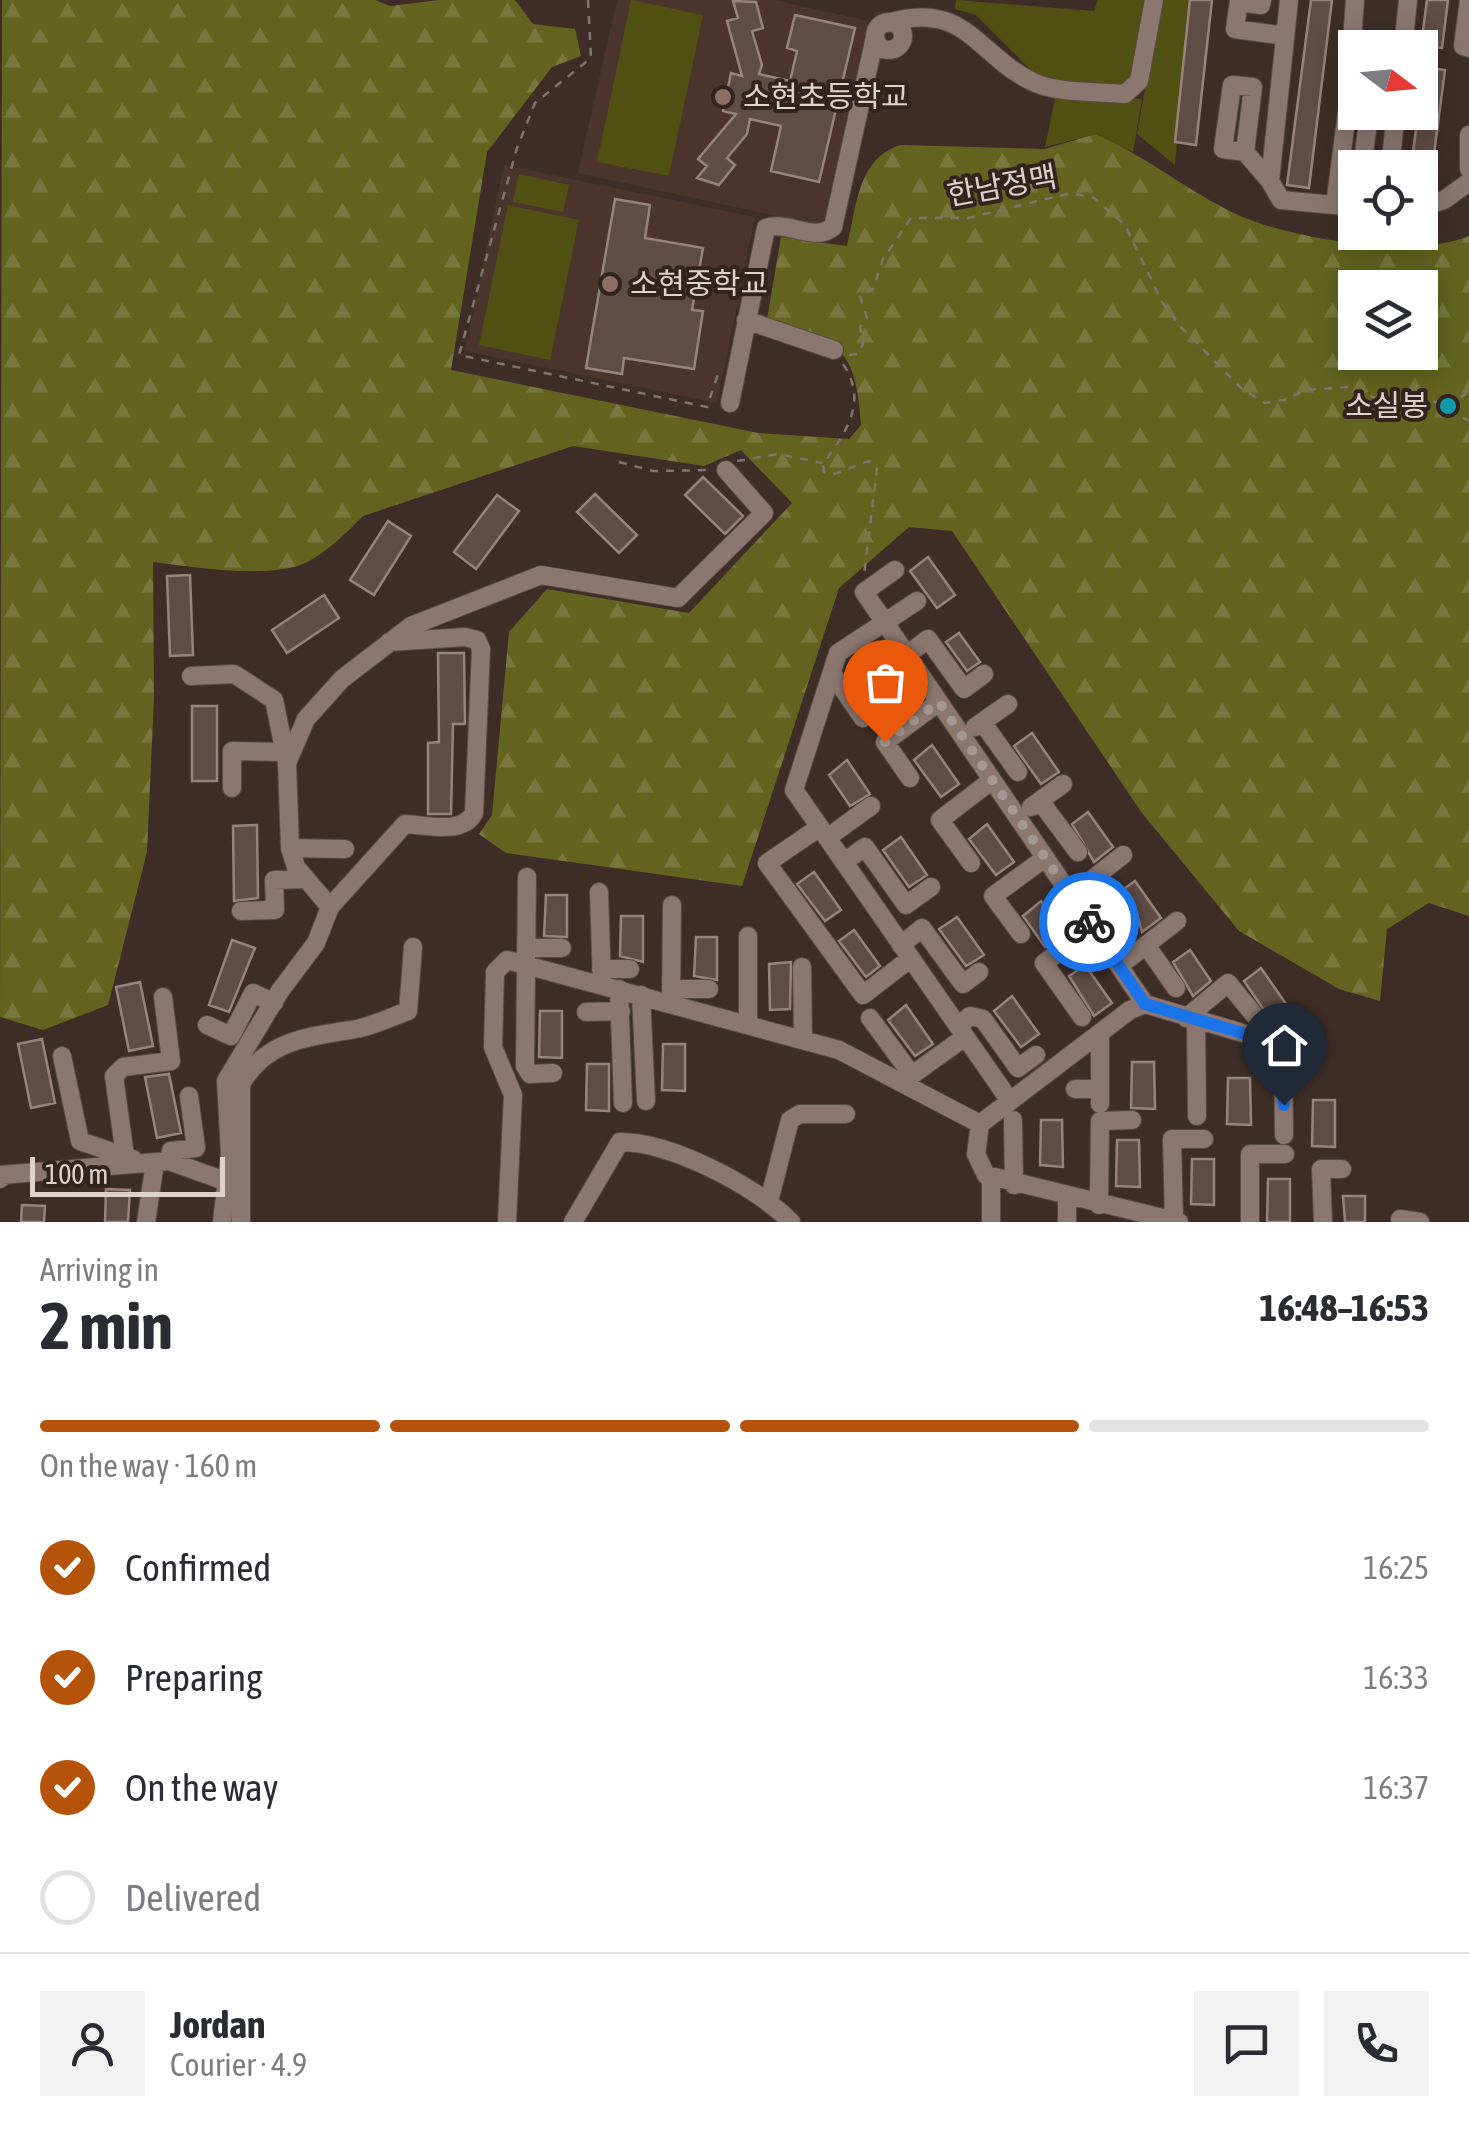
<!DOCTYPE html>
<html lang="en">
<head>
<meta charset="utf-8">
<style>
  :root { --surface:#fff; --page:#f2f2f3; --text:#2b2b33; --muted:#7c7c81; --line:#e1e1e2; --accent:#b45309 }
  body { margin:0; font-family:"Asap Condensed","Noto Sans KR",sans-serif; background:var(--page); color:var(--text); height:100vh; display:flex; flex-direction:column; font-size:38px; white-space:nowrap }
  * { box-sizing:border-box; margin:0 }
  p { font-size:32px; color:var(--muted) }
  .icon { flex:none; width:55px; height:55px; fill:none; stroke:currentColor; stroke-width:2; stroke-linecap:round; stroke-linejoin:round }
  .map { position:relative; height:1222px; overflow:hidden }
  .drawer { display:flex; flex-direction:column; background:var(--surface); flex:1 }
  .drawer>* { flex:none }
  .needle { width:65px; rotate:106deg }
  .tools { position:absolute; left:1338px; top:30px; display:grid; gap:20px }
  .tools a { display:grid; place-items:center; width:100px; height:100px; border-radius:0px; background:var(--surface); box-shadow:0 5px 25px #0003; font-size:50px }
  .scale { position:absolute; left:30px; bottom:25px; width:195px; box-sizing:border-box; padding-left:10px; border:5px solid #ddd2ce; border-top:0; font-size:28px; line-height:35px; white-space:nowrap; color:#ddd2ce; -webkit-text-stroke:8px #33231d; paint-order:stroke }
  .pin { position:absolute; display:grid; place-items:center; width:85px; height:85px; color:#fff; margin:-102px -42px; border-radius:50% 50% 50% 0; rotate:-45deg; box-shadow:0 0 10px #0007 }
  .pin .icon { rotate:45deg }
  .courier { position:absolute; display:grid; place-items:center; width:100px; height:100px; margin:-50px; border:8px solid #1a73e8; border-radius:50%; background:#fff; color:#222; box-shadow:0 2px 12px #0007 }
  .head em { font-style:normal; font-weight:700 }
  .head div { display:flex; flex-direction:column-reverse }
  .head { display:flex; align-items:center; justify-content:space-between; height:170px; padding:0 40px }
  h1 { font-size:65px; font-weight:700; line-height:75px }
  .bar { display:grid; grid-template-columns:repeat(4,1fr); gap:15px 10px; align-content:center; height:120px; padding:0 40px }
  .bar i { height:12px; border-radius:8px; background:var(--line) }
  .bar .active { background:var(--accent) }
  .bar p { grid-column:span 4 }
  .line { display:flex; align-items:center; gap:25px; padding:0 40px; border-top:2px solid var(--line) }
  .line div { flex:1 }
  .round { display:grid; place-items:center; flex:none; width:105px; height:105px; border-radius:0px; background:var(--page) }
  ol { padding:0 40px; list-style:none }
  li { display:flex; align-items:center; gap:30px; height:110px }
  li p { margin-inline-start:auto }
  li .icon { padding:10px; border-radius:50%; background:var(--accent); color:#fff; stroke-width:4 }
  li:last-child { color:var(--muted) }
  li i { width:55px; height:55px; border:5px solid var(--line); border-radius:50% }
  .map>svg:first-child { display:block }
</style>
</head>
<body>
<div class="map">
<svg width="1469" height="1222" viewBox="0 0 1469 1222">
  <defs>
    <pattern id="forest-firs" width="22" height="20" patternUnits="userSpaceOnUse" patternTransform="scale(2.5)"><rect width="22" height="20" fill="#62631f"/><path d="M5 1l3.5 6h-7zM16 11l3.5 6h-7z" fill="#78783e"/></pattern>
  </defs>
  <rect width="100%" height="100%" fill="#3e2d27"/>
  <!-- built -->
  <path fill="#4b342c" d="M617,0H774L868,21L824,222L818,225L578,173Z
    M504,165L755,217L717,403L465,351Z"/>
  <!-- forest -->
  <path fill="url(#forest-firs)" fill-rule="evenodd" d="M2,0H375L390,6L440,0H515L533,24L575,29L581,56L552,67L487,152L451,370L758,433L849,439L861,425C856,344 838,343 767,319L781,237L847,246C857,207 857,158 901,145L1045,149L1095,134C1145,155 1187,191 1236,214C1288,239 1416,259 1469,236V916L1429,903L1387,929L1380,1001L1339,989L1239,931L1142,813L952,531L909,527L839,588L742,886L506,853L479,834L492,815L509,632L547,589L689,613L792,503L741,450L704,466L573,446L363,516C345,534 319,561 294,567C250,577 197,567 153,562L154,698L147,852L108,1005L43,1030L0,1017ZM1355,288H1420V352H1355Z"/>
  <!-- park -->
  <path fill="#505013" d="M631,0L703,15L669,176L597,162Z
    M956,0L1094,11L1098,0H1151L1140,69L1124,93L1038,77L976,15L955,9Z
    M1161,0H1190L1175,165L1137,134Z
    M1057,89L1142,99L1133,152L1096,134L1045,147Z
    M519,174L569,185L563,212L513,202Z
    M508,205L579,220L550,360L479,345Z"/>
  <!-- building -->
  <path fill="#5e4c45" stroke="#96837b" stroke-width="2.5" d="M1190,0H1212L1196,145L1175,142Z
    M1311,0H1332L1309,188L1287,185Z
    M1427,0H1448L1442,48L1421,46Z
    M733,1L756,2L763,28L752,31L762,65L759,74L790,81L797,51L787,48L795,15L855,28L819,182L771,171L781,126L750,119L747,134L727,158L735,165L719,185L697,178L707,166L698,159L736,114L723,111L731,73L742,76L727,21L738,18Z
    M1424,67L1445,70L1433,162L1412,160Z
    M615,199L650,205L645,238L703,248L692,310L703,311L694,369L624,358L622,374L586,368Z
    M703,477L743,516L725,534L685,495Z
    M595,494L637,535L619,553L577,512Z
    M497,495L519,511L476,569L454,552Z
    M388,521L411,536L374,595L350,580Z
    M928,557L955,595L937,608L910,571Z
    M190,575L193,655L170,656L167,576Z
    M324,595L339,618L287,653L272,630Z
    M959,633L980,662L967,671L946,642Z
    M438,653H464L465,724H453L451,814H428V743L439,742Z
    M877,669L904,707L886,720L859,683Z
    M192,706H217V781H192Z
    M1032,733L1059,772L1041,784L1014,746Z
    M932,745L959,784L941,797L914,760Z
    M847,760L870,794L850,806L829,775Z
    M1088,812L1113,847L1094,862L1072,824Z
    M987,824L1014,862L996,875L969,839Z
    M257,825L258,898L234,901L233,826Z
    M901,837L927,875L909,887L883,850Z
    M814,872L841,910L825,921L797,884Z
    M1135,881L1161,918L1142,932L1137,914L1121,891Z
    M546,895H567V937L544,936Z
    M1041,901L1064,933L1045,947L1023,916Z
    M621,916H643V962L620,956Z
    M957,917L984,955L966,966L939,929Z
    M854,930L880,966L866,977L839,941Z
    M696,937H717V980L694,976Z
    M232,940L255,948L229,1012L209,1005Z
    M1190,950L1211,981L1193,996L1173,962Z
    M791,962L790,1009L770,1010L769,964Z
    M1085,965L1112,1003L1094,1016L1069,976Z
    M1261,968L1288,1007L1270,1019L1244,981Z
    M140,982L153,1046L129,1051L116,987Z
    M1012,996L1039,1034L1021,1047L994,1011Z
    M906,1005L933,1044L915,1056L888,1020Z
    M540,1011H562V1058L539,1057Z
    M42,1039L55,1103L31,1108L18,1044Z
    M663,1044H685V1091L662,1090Z
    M1132,1062H1154L1155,1109L1131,1108Z
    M587,1064H609V1111L586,1110Z
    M169,1074L181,1133L157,1138L145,1077Z
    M1228,1078H1250L1251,1125L1227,1124Z
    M1313,1100H1335V1147L1312,1146Z
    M1041,1120H1062L1063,1167L1040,1165Z
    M1117,1140H1139L1140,1187L1116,1186Z
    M1192,1159H1214V1205L1191,1204Z
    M1268,1179H1290V1222H1267Z
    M106,1189L130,1190L128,1222H105Z
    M1343,1196H1365V1222H1345Z
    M22,1205L45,1206L44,1222H21Z"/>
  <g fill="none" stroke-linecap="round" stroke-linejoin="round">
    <!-- minor casing -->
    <g stroke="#584a45" stroke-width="20">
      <path id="minor" d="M1239,0L1235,29L1285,36
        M1289,0L1270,181L1281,200L1355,207
        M1355,0L1352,40L1362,48
        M1469,0L1463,46L1469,48
        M1239,2L1261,5L1262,0
        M875 36a14 14 0 1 1 28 0a14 14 0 1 1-28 0Z
        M887,23C965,0 974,52 1031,81C1056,94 1096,91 1125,94L1139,81L1154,0
        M1403,48L1408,0
        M1469,135V169
        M1245,152L1253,87L1232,85L1223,149L1245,152L1270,181
        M1390,168L1396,112
        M1335,205L1347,112L1369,115L1362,168
        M1420,208L1444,200L1469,182
        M746,320L834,350
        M730,403L766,228C787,220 814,243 833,227L875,37
        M895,570L864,592L1145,1004
        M917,601L838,653L794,790L1010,1101
        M907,655L928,639L964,689L984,674
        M832,673L863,718
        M191,676L234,674L274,700L287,763
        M982,722L1018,772
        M975,727L1008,704
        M910,778L885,742L939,702
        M232,788V751L284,752
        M1040,801L1078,852
        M1031,807L1063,784
        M820,827L767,863L863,995L911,958
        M827,838L871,806
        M290,848L345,849
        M844,862L865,847L906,905L931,887
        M971,863L940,820L992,780
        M527,877L525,1066L530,1074L553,1073
        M1095,878L1127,921
        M599,892L602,985
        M1071,896L1123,855
        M330,907L405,824C426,825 463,835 474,813L481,649L477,640L465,637L389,642
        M241,911L275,910L274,880L306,879
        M1021,934L993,896L1045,858
        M901,945L922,928L963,984L979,972
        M1146,945L1176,988
        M526,948H562
        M1119,966L1177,921
        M802,967L803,1039
        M601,969H630
        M619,989L623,1103
        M671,989H709
        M641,995L646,1101
        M671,1003L672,905
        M586,1012L621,1011
        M1082,1017L1044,963L1093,927
        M870,1018L912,1075L965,1037
        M1186,1018L1228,983L1255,1016
        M1196,1020L1197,1116
        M748,1023V936
        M207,1025L231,1036L253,993L274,1003
        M958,1026L970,1016L983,1019L1018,1068L1036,1055
        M62,1056L80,1141L133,1159
        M1075,1089H1099
        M1100,1104V1033
        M1013,1120L1014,1185
        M980,1124L1130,1010L1145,1004L1283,1045L1284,1135
        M125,1156L114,1076L123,1067L171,1061L163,997
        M169,1161L171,1151L196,1148L189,1096
        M0,1179L1,1175L169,1161L225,1181
        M769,1201L790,1120L800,1114H846
        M1099,1205L1100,1121L1132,1120
        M1400,1219L1420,1222
        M1174,1221L1172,1139H1204
        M146,1222L155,1163
        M222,1222L230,1154L226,1081L280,991L316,943L330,907L296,867L290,848L287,763L306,719L342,679L411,626L541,575L678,598L764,513L726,470
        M241,1222V1084C267,1039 309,1037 356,1029C373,1026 391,1017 408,1011L413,947
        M507,1222L513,1095L493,1047L495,972L507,960L839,1050L980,1124L976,1154L986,1175L1179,1222
        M573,1222L620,1142C671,1142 756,1186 791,1222
        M991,1222V1178
        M1067,1222V1197
        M1250,1222V1154H1285
        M1323,1222L1321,1169H1342"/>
    </g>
    <!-- path -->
    <path stroke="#81736d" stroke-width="2.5" stroke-dasharray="8 8" stroke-linecap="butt" d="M588,0L591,58L535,103L517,148L459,355L707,407L720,368
      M849,355L858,354L863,344L860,327L867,318L860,296L873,289L883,259L911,218H968L1071,193L1094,198L1125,225L1162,302L1181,327L1242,389L1265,403L1284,400L1306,390L1348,387L1383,401H1432L1454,406L1469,389
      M843,364C868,401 847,431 823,464L824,472L834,474L869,461L877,469L864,575
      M1454,406L1457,414L1469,421
      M737,461L778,454L822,463
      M619,462L653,471L712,470"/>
    <!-- minor -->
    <use href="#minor" stroke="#8b7770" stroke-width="18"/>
  </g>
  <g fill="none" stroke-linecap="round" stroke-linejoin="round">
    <!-- done -->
    <path stroke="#a59894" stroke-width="10" stroke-dasharray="0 18" d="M885,742L939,702L1089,922"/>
    <!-- route -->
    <path stroke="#1a73e8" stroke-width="12" d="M1089,922L1145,1004L1282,1045L1284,1105"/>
  </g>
  <!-- markers -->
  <g fill="#8d6e63" stroke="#33231d" stroke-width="4">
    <circle cx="723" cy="97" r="10"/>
    <circle cx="610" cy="284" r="10"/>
  </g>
  <circle fill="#0f9aa8" stroke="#33231d" stroke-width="4" cx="1448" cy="406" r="10"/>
  <g text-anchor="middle" stroke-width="8" stroke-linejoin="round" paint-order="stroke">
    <!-- poi labels -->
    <g font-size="30" fill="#ddd2ce" stroke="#33231d" text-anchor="start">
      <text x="743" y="107">소현초등학교</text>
      <text x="630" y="294">소현중학교</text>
      <text x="1428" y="416" text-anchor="end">소실봉</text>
    </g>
    <!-- street labels -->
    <g font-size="30" fill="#ddd2ce" stroke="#33231d">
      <text transform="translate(1002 186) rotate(-10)" y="10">한남정맥</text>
    </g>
  </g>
</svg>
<div class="tools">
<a><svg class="needle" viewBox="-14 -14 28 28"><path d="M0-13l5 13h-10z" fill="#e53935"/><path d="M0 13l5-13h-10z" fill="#7c7c81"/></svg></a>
<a><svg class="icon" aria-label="locate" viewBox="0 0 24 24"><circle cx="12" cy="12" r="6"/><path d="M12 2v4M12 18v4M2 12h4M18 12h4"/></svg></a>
<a><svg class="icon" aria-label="layers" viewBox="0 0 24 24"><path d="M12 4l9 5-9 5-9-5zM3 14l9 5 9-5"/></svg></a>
</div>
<div class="scale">100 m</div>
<div class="pin" style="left:885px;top:742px;background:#ea580c"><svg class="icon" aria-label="bag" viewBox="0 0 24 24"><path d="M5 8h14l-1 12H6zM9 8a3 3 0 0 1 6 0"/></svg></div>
<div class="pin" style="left:1284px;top:1105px;background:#1f2937"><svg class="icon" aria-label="home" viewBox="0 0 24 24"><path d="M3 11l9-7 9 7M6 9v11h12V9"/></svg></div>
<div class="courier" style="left:1089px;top:922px"><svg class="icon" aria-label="bike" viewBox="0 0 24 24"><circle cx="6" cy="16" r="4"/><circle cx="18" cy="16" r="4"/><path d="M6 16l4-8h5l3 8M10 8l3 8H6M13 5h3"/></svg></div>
</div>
<section class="drawer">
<div class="head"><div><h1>2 min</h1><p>Arriving in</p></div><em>16:48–16:53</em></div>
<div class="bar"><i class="active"></i><i class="active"></i><i class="active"></i><i></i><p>On the way · 160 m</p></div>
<ol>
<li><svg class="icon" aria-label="check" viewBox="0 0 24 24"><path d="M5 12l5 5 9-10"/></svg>Confirmed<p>16:25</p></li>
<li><svg class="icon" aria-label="check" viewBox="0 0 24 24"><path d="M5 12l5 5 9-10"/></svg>Preparing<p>16:33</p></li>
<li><svg class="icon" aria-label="check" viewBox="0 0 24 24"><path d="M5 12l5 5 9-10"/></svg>On the way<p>16:37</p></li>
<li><i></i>Delivered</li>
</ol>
<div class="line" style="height:180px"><a class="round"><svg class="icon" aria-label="person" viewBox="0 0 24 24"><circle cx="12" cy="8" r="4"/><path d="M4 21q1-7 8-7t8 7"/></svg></a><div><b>Jordan</b><p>Courier · 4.9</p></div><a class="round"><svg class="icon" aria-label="chat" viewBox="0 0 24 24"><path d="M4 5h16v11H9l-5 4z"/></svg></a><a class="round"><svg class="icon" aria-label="phone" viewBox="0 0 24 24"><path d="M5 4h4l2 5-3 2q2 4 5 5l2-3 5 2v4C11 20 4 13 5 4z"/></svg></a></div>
</section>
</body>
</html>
